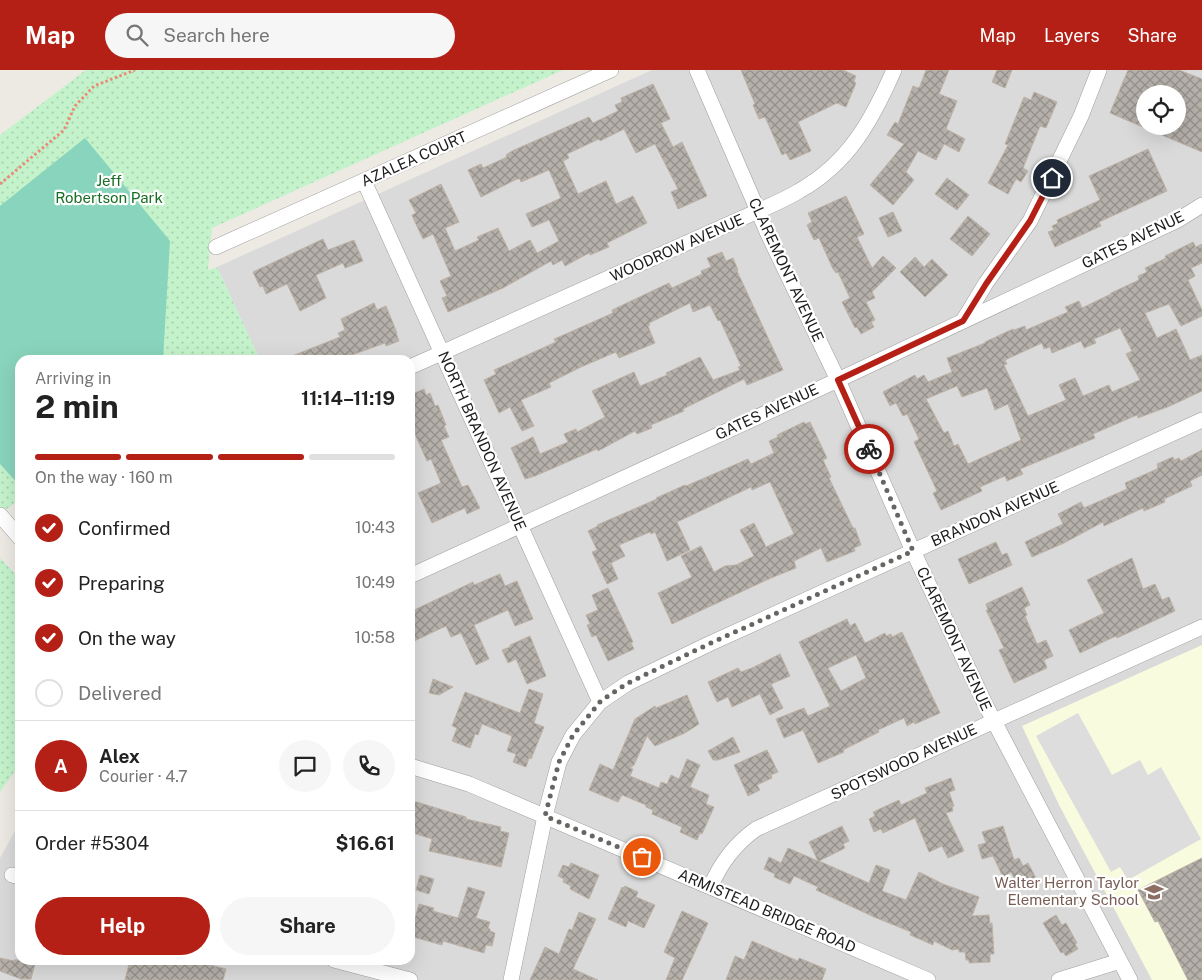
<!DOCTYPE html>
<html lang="en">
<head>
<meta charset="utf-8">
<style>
  :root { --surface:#fff; --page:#f6f6f6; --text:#222; --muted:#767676; --line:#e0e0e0; --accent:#b42015 }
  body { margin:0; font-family:"Public Sans",sans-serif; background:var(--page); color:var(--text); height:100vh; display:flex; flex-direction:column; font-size:19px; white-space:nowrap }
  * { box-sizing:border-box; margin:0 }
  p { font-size:16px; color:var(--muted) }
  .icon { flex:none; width:28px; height:28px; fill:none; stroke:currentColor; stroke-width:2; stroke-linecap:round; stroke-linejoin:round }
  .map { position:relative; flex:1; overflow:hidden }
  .drawer { position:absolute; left:15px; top:285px; width:400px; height:610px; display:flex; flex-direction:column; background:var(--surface); border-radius:15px; box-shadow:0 5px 20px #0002 }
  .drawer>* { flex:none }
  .controls { position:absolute; left:1136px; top:15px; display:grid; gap:10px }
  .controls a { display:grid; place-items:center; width:50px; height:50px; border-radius:50%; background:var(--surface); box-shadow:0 5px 20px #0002; font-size:25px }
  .pin { position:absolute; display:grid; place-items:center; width:42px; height:42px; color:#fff; margin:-21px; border:2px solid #fff; border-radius:50%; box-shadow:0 1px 5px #0007 }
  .courier { position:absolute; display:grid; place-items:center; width:50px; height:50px; margin:-25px; border:4px solid #b42015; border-radius:50%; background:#fff; color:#222; box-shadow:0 1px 6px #0007 }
  .summary em { font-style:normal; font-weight:700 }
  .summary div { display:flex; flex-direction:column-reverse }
  .summary { display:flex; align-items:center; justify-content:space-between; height:85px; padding:0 20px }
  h1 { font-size:32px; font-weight:700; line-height:38px }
  .bar { display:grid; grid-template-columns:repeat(4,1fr); gap:8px 5px; align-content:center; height:60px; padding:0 20px }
  .bar i { height:6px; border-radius:4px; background:var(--line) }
  .bar .on { background:var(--accent) }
  .bar p { grid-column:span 4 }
  .line { display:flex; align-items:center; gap:12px; padding:0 20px; border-top:1px solid var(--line) }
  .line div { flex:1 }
  .round { display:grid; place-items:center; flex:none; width:52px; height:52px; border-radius:26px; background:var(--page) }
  ol { padding:0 20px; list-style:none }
  li { display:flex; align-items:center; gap:15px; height:55px }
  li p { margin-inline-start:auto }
  li .icon { padding:5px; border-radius:50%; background:var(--accent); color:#fff; stroke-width:4 }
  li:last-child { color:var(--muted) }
  li i { width:28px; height:28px; border:2px solid var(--line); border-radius:50% }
  .cta { display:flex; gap:10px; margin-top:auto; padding:10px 20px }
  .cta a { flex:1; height:58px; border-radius:30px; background:var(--accent); color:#fff; font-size:20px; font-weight:700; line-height:58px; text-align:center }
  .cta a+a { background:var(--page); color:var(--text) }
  header { display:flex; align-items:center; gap:30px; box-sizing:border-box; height:70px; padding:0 25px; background:var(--accent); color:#fff }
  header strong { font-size:24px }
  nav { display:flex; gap:28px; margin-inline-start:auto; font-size:18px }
  .search { width:350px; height:45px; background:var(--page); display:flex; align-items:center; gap:12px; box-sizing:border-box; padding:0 18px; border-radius:28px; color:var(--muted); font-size:19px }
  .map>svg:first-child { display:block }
</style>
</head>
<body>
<header>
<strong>Map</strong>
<div class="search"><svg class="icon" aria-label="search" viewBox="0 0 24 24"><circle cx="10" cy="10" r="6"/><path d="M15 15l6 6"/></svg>Search here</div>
<nav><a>Map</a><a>Layers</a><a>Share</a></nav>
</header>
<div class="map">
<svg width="1202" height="910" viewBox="0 0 1202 910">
  <defs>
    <pattern id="park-dots" width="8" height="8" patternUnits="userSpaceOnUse" patternTransform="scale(1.25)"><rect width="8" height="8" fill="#c4f3cb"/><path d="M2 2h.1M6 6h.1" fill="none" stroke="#a8d0ae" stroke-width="1.8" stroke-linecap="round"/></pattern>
    <pattern id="building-cross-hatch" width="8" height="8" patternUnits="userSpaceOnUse" patternTransform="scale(1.25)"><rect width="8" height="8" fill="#b6b0aa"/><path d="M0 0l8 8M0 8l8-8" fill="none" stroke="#938f8a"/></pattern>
  </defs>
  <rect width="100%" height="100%" fill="#edeae3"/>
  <!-- residential -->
  <path fill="#dbdada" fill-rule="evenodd" d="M652,0H1202V910H0V788L20,752V890H410V290H260L217,197ZM1145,24H1178V56H1145Z"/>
  <!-- education -->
  <path fill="#f9fbde" d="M1202,575V910H1152L1059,735L1022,656Z"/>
  <!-- park -->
  <path fill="url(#park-dots)" d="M86,0H563L212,158L208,200L217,197L260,290H20V429L0,444V65Z
    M0,488L20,509V694L0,722Z"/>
  <!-- pitch -->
  <path fill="#89d4bc" d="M85,68L170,171L163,290H20V416L0,394V136Z"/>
  <!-- parking -->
  <path fill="#ddd" d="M1078,643L1112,705L1140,690L1148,705L1161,697L1201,769L1128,810L1120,797L1111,802L1036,666Z"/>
  <!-- building -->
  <path fill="url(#building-cross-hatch)" stroke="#bdb2a7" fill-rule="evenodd" d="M741,0H843L856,6L854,11L856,13L846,37L837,33L798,52L811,81L790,90L786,83L782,85L765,47L759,49L753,35L755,34Z
    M926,0H949L939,24L957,31L946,59L965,69L959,82L944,74L936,90L918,81L906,102L914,110L893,135L870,115L904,74L887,65L895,52L898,54L913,16L918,18L920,16Z
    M997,0H1012L1005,18L992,12Z
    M1128,0H1179L1202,9V82L1110,43ZM1145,24H1178V56H1145Z
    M653,14L670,49L661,53L673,77L682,72L707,126L678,139L671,122L678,119L655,74L636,83L624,59L600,71L599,69L567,84L569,88L563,91L578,124L606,111L616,134L633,126L647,153L607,173L609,177L590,185L589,183L565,196L562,190L553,195L551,191L503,218L448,242L442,228L447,226L440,211L451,206L433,164L423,169L415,152L412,145L416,143L409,130L441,114L459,152L445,158L455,181L479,170L477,167L498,158L509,181L530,170L537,183L559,171L549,150L532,157L526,144L561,128L549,100L521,112L520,109H517L481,127L468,100L481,94L483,98L507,87L506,85L512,81L589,47L593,53L618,41L615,35L622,32L621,28Z
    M1034,22L1057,32L1046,58L1040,56L1023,98L1028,101L1021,112L1016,109L1008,124L988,113L1008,75L1005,74L1024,27L1031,30Z
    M1148,79L1167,121L1099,152L1101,156L1055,177L1048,162L1054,160L1052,156L1058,153L1057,150L1100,130L1089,106Z
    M947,108L969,125L957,140L935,124Z
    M846,126L864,164L857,167L872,198L883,186L896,198L872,222L875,228L866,232L875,250L871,252L874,257L861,264L857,257L855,258L842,232L850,228L838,202L836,203L833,199L819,168L814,170L807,155L812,152L808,143Z
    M893,142L902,161L888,167L879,148Z
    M968,146L990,164L972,186L950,169Z
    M323,169L328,180L354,170L363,191L345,198L343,193L316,205L326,228L300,241L287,214L266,224L263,216L260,217L253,202Z
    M1193,172L1196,177L1202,174V193L1191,198L1195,206L1188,210L1202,240V246L1181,256L1169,234L1145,243L1157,268L1176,259L1190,290L1202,285V321L1170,336L1138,348L1137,345L1093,364L1095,368L1020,399L1023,404L1007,411L1005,406L980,417L982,421L941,440L933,423L937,421L914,372L919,369L907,344L903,346L896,333L890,336L883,322L915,305L917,309L924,305L928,312L952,302L947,288L985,273V272L1013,259L1014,260L1025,256L1026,260L1068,242L1065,237L1079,231L1082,238L1111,224V223L1139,210L1138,206L1147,202L1145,198L1166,188L1165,186ZM1120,258L1132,281L1126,284L1140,310L1112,322L1109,315L1083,326L1075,308L1059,315L1066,330L1028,346L1004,295L1007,294L1005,290L1042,273L1044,279L1050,277L1052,283L1081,271L1084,278L1096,273L1094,269ZM957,316L962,327L987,318L995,340L1008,334L1021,370L968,394L958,374L954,376L948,361L944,363L926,329Z
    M722,182L726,191L733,188L738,200L737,201L783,300L747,315L744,309L683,339L684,341L651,355L652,358L637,364L635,361L598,381L597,379L535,406L525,409L511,378L533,367L540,384L568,372L564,364L576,359L577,362L605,347L592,321L634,302L640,316L667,305L666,303L700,287L713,310L740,300L738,297L741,296L720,250L718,251L710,235L693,242L690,233L649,253L650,255L648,256L655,273L619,288L616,282L581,297L549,313L551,317L521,330L534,356L522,361L510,337L499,343L484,310L496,304L494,300L556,272L554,269L568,263L613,243L612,240L669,213L672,218L702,204L701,201L711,197L707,188Z
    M915,187L924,197L932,189L948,205L925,227L900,202Z
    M374,233L377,240L386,236L397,263H396L399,271L386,276L385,273L338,290H282L340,267L338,263L345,260L341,249Z
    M424,319L426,325L430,323L435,336L438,335L446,355L444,356L449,367L441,370L462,417L468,415L480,438L467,444L465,438L432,453L418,423L441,413L431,389L427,391L410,353V325Z
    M804,352L805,354L810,352L827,388L823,390L831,407L829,408L853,458H855L861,475L854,478L855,481L827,492L821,478L794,491L796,498L771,508L672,554L658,523L692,507L681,486L701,476L714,502L725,496L736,495L754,486L740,460L754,453L766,477L794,464L770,412L752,420L751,417L677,452L690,480L667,491L655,462L651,464L650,462L619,475L625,486L611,493L618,509L607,514L592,482L597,480L588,461L598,456L597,455L657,429L656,428L685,415L686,416L748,389L751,394L774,383L769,371L778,367L777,365Z
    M1202,380V405L1190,411L1192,416L1164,429L1165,432L1144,441L1143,438L1104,456L1103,452L1064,473L1032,487L1025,472L1063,454L1058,444L1081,432L1084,438L1127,419L1125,413L1157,399L1158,398L1157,394L1173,387L1174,390L1179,388L1181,391Z
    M996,472L1002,485L1007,483L1012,495L969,514L958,489Z
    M1132,488L1143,519L1155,514L1162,530L1169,527L1175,541L1117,568L1116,566L1080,583L1069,560L1104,543L1087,510Z
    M500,504L505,516L517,511L533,549L515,556L508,540L474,555L489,589L476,595L461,563L451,567L446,556L410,573V542L473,512L474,515Z
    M1022,517L1030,535L1024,538L1027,545L1025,546L1037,574L1046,570L1053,586L1044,590L1047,598L1014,613L999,580L1004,578L986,540H988L986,534Z
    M608,518L633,572L631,573L634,579L608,591L596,565L592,567L587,555L590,554L586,545L598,540L592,525Z
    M847,549L850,556L855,553L865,573L885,563L886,566L891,564L892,567L902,562L940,643L915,654L914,652L907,656L904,648L878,660L879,662L843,680L844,682L818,693L803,660L784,668L776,649L804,638L808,646L830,636L799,572ZM856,585L866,608L841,621L828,598Z
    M530,566L546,606L527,614L516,589L508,593L502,580L510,577V575Z
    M780,584L790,606L771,614L783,638L770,645L760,624L732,637L728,627L717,632L708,612L738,598L741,602L752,598Z
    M433,609L453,617L439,625L429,623Z
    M529,619L543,624L534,653L544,657L531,689L529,688L526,697L513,692L516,684L507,681L512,666L482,654L478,665L475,664L470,678L452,671L457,658L452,656L465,622L520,643Z
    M687,625L699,654L685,663L655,676L647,666L634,695L630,698L633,699L630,706L659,718L661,712L667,714L671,705L679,709L687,689L700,695L690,717L709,725L706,734L714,737L702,764L700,763L697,770L680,762L682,757L652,744L653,740L646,737V735L622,725L618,732L589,720L600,694L613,700L635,649L655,636L656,638Z
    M733,667L740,682L718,690H713L708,681Z
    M767,680L778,702L771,705L772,708L757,715L760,720L748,726L734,695Z
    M951,708L955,720L949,722L954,736L952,737L953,741L946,743L964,781L948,788L942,776L929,782L915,748L883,763L881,759L874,762L869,749L875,746L873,742L899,730L901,735L927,723L925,718Z
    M410,730L466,747V749L501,757L500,761L509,763L501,797L429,781L432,769L410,762Z
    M842,756L849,771L843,774L845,778L819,791L869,813L876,795L890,800L882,821L906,830L919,802L943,814L979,827L972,846L989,845L990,854L992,853L994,884H990V892L969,893V890H966L965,882H959V879L952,880L934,871L933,875L910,865L911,862L874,847L816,820L818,817L794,806L790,814L774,807L775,804L764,799L769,787L781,793L788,778L818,791L809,772Z
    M1003,756L1014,790L1019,788L1023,796L1028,793L1037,810L1020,820L1011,802L1003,807L993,786L982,789L978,775L986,773L982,762Z
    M1202,788V910H1188L1158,851L1155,852L1138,820Z
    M571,793L599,805L589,829L570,819L571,816L563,812L564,809L558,806L563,795L569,797Z
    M420,805L434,809L429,824L416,820Z
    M625,816L638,822L636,827L655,835L644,858L628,851L626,857L608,849L622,817L623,818Z
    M468,817L485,822L476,848L490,852L488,858L490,859V861L495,863L492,876L486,875L484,883L443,871L442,875L410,866L419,834L434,838L433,841L458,848Z
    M682,841L708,853L682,910H666L675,888L664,882Z
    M579,842L596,849L573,899L598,910H530L545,877L559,884L569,859L572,860Z
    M1056,845L1062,855L1066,853L1077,873L1075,874L1078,879L1066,886L1063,882L1061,883L1043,853Z
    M752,871L798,891L799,888L826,899L822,910H726L735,886L744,890Z
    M0,888L14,891V890H36L31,909H21L0,901Z
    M130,890H191L226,899L223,910H125Z"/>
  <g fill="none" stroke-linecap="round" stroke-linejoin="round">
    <!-- minor casing -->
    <g stroke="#9e9e9e" stroke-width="16">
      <path id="minor" d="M697,0L768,164L838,310L913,481L985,634L1130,910
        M364,111L600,632
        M216,177L611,0
        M963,251L986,213L1030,151L1081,46L1099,0
        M410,297L758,141C772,135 786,129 799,121C849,93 872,50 894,0
        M0,445L20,468
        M410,506L838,310L1178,150L1202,135
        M410,696L469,714L928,910
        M12,805L20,807
        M711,816C721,792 735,774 756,759L1202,557
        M334,890L410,910
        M511,910L545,746L559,692L573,665L600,632L628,613L711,573L1202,350
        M1059,910L1120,891"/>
    </g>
    <!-- path -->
    <path stroke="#ea8b77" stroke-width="3" stroke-dasharray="2.5 2.5" stroke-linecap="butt" d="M0,114L64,60L75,36L94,16L135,0"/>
    <!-- minor -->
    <use href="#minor" stroke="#fff" stroke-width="15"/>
  </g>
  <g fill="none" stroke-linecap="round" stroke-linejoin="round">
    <!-- done -->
    <path stroke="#666562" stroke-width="5" stroke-dasharray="0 9" d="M642,787L545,746L559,692L573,665L600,632L608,626L628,613L711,573L913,481L869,379"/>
    <!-- route -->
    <path stroke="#b42015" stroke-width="6" d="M869,379L838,310L963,251L986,214L1030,151L1052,108"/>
  </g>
  <!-- icons -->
  <defs>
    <g id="school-bare" transform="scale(1.5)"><path d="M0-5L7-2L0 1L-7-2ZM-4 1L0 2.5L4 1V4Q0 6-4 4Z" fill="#8d6e63" stroke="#fff" stroke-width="2.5" paint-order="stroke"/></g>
  </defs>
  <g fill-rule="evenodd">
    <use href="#school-bare" x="1154" y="822"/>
  </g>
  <g text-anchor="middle" stroke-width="4.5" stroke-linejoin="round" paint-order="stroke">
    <!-- street labels -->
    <g font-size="15" fill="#1d1d1d" stroke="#fff">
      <text transform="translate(414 89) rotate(-24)" y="5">AZALEA COURT</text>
      <text transform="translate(1133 170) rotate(-26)" y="5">GATES AVENUE</text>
      <text transform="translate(677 178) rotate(-24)" y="5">WOODROW AVENUE</text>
      <text transform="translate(786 200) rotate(65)" y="5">CLAREMONT AVENUE</text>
      <text transform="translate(767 342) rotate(-25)" y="5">GATES AVENUE</text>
      <text transform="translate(482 371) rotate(66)" y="5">NORTH BRANDON AVENUE</text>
      <text transform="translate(995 444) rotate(-24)" y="5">BRANDON AVENUE</text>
      <text transform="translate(954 569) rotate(65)" y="5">CLAREMONT AVENUE</text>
      <text transform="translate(904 692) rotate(-25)" y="5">SPOTSWOOD AVENUE</text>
      <text transform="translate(767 841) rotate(23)" y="5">ARMISTEAD BRIDGE ROAD</text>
    </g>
    <!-- park labels -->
    <g font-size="15" fill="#176e24" stroke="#fff">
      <text x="109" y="116">Jeff<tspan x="109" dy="17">Robertson Park</tspan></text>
    </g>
    <!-- education labels -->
    <g font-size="15" fill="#785e54" stroke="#fff" text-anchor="end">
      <text x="1139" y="818">Walter Herron Taylor<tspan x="1139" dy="17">Elementary School</tspan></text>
    </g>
  </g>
</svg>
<div class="controls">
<a><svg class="icon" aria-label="locate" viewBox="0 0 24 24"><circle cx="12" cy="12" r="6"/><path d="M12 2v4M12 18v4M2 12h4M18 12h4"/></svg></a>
</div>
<div class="pin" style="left:642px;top:787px;background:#ea580c"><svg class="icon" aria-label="bag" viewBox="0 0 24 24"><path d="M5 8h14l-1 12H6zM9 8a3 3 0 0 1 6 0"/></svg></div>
<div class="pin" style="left:1052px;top:108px;background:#1f2937"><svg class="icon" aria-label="home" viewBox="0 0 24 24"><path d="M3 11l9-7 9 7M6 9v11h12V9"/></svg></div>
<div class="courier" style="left:869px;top:379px"><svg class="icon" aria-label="bike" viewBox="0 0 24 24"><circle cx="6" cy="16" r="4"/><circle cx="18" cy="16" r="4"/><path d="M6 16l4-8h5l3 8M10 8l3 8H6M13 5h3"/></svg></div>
<section class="drawer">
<div class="summary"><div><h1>2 min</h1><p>Arriving in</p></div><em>11:14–11:19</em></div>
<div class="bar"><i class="on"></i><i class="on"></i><i class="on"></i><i></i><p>On the way · 160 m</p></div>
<ol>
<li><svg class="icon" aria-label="check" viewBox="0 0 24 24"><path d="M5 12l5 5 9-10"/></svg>Confirmed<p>10:43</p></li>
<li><svg class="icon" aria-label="check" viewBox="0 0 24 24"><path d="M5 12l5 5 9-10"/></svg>Preparing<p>10:49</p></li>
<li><svg class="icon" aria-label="check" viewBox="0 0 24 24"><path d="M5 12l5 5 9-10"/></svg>On the way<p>10:58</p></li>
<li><i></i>Delivered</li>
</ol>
<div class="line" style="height:90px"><b class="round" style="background:var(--accent);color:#fff">A</b><div><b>Alex</b><p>Courier · 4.7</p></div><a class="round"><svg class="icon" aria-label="chat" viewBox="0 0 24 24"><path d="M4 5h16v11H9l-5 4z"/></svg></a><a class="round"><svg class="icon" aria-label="phone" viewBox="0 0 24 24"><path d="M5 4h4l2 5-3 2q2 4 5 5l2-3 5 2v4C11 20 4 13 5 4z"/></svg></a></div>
<div class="line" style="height:65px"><div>Order #5304</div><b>$16.61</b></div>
<div class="cta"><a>Help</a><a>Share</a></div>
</section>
</div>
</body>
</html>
